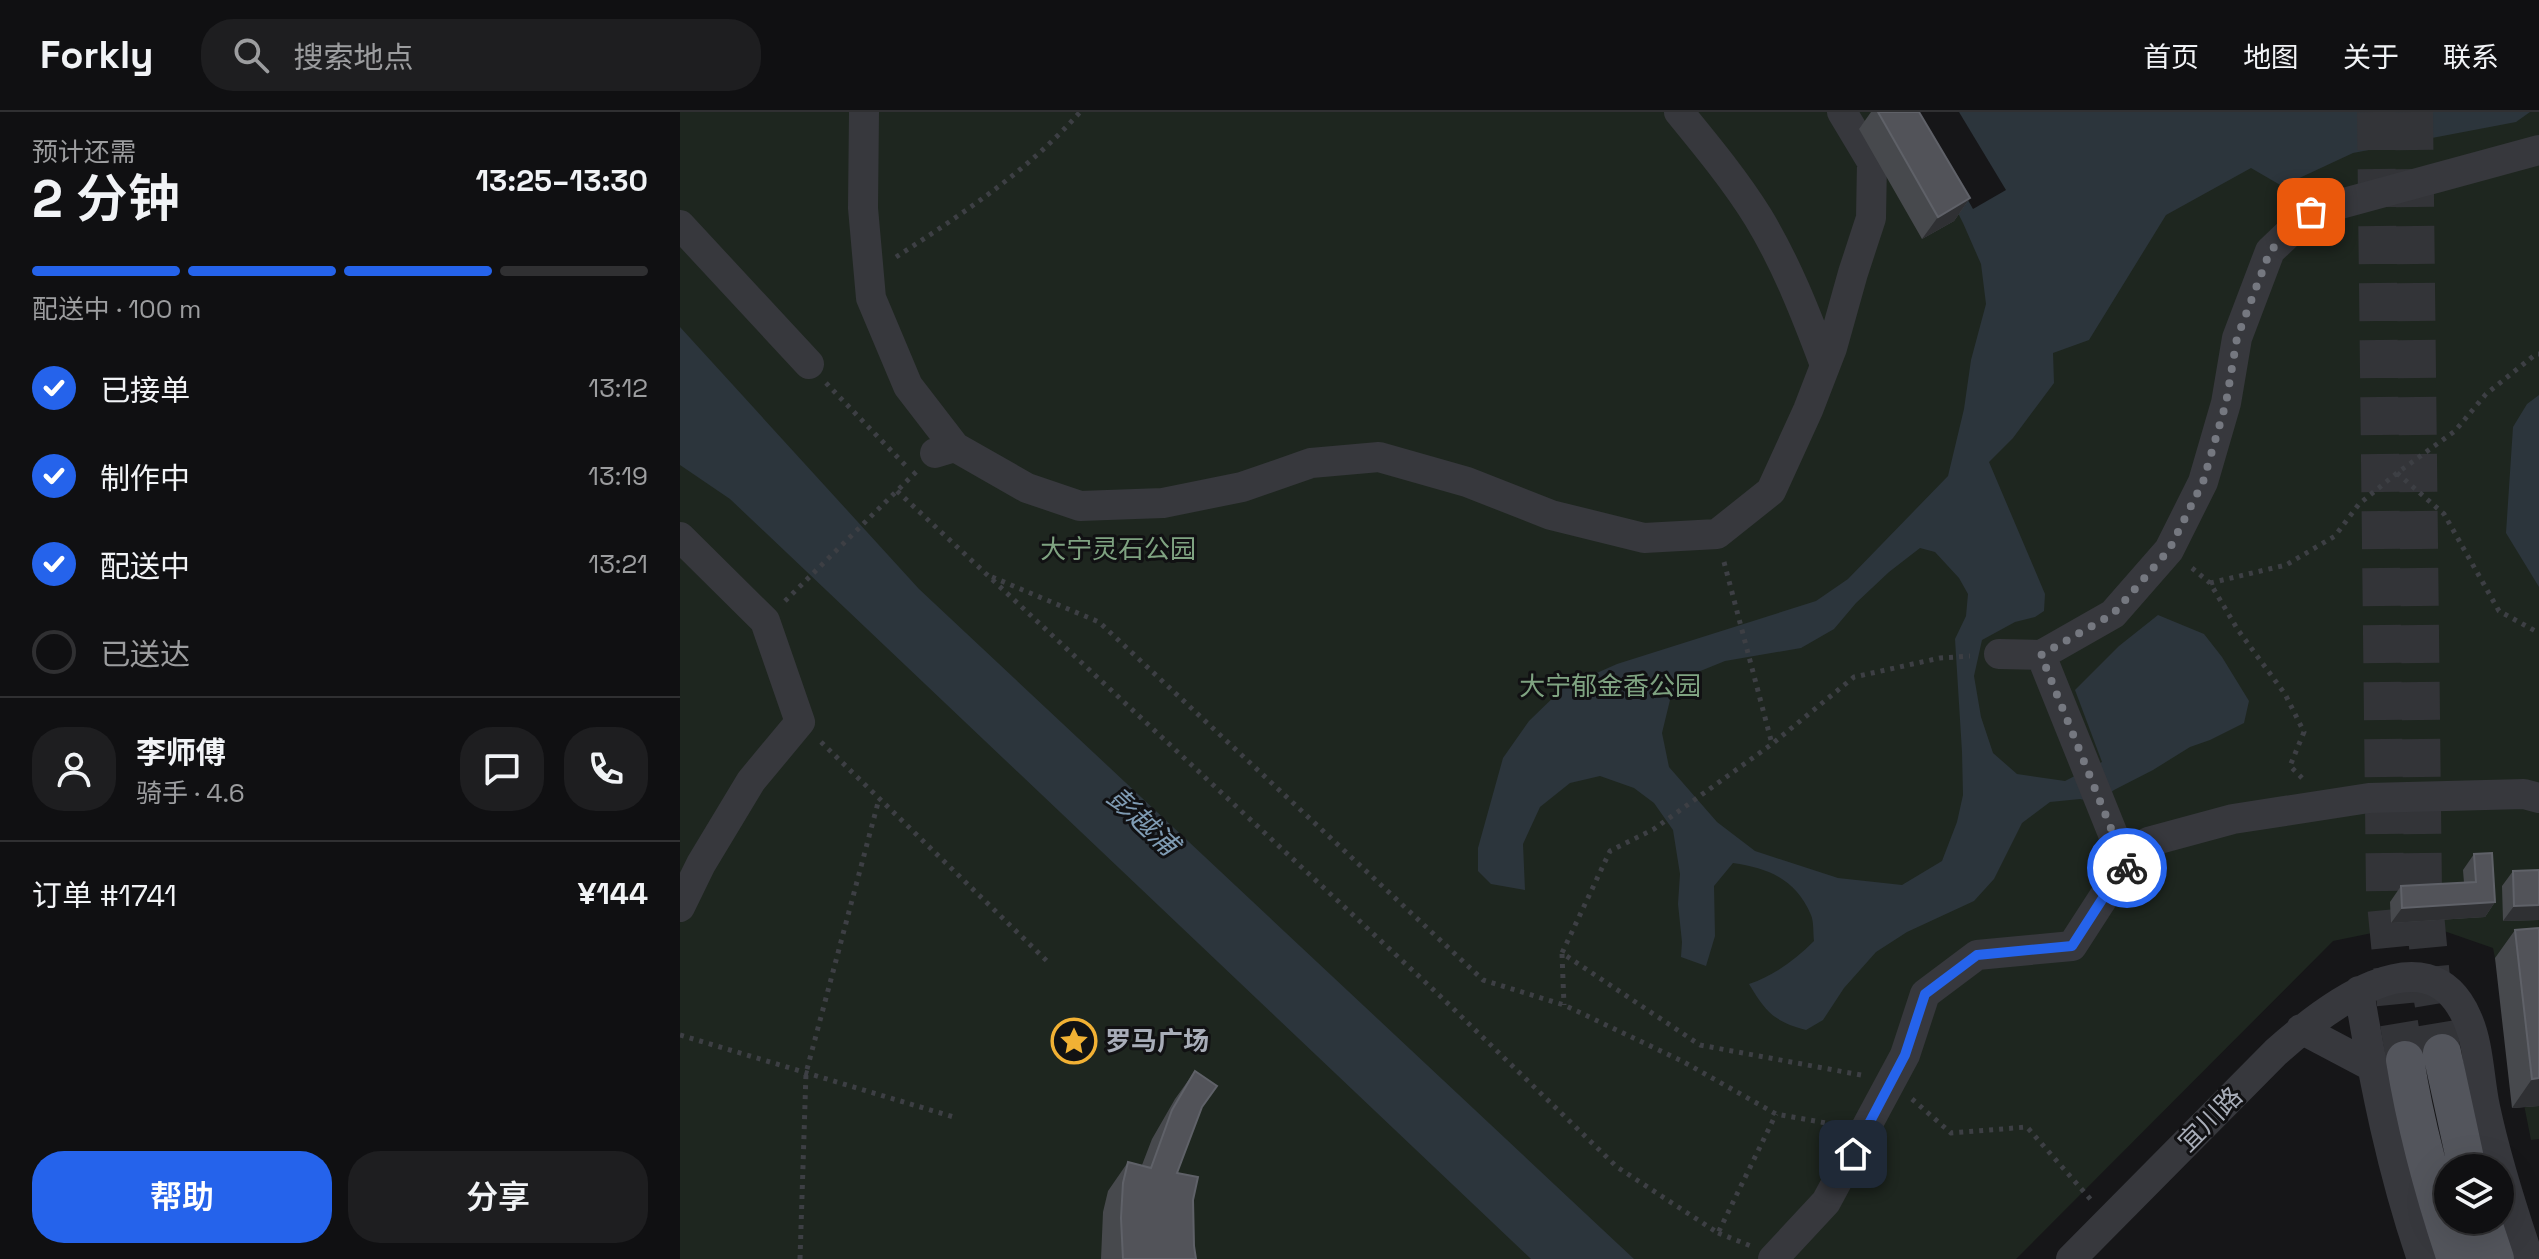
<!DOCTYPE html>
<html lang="zh">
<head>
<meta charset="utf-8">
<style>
  :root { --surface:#101012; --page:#1e1e20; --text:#f1f3f6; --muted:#9c9d9f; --line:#303032; --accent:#2563eb }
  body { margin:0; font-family:"Space Grotesk","Noto Sans SC",sans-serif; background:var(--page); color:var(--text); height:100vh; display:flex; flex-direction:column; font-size:30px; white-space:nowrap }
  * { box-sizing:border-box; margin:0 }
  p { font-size:26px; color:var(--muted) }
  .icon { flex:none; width:44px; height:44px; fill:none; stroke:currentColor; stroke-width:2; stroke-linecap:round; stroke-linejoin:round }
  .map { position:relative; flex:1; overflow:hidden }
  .drawer { display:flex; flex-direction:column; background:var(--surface); width:680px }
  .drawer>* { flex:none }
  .buttons { position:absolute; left:1754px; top:1042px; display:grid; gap:16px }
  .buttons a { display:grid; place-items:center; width:80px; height:80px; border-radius:50%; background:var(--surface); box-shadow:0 8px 32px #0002,0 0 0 2px var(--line); font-size:40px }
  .pin { position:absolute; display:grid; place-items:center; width:68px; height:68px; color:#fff; margin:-34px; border-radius:16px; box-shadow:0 4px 12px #0006 }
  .courier { position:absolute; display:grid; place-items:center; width:80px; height:80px; margin:-40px; border:6px solid #2563eb; border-radius:50%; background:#fff; color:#222; box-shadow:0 2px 10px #0007 }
  .overview em { font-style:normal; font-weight:600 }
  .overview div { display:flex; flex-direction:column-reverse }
  .overview { display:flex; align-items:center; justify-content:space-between; height:136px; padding:0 32px }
  h1 { font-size:52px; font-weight:600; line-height:60px }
  .bar { display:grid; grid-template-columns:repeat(4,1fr); gap:12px 8px; align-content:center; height:96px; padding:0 32px }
  .bar i { height:10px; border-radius:6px; background:var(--line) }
  .bar .active { background:var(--accent) }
  .bar p { grid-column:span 4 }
  .line { display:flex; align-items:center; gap:20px; padding:0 32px; border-top:2px solid var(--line) }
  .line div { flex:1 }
  .round { display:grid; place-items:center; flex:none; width:84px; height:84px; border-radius:32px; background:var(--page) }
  ol { padding:0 32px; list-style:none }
  li { display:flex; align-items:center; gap:24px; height:88px }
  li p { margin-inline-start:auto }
  li .icon { padding:8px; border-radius:50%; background:var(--accent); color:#fff; stroke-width:4 }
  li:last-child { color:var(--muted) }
  li i { width:44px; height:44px; border:4px solid var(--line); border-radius:50% }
  .cta { display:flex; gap:16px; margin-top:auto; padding:16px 32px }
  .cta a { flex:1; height:92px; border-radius:32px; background:var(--accent); color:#fff; font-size:32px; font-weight:600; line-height:92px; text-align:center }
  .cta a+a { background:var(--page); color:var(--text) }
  header { display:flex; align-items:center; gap:48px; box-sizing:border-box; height:112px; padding:0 40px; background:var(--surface); border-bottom:2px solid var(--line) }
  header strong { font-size:38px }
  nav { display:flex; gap:44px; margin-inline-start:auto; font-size:28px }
  .search { width:560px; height:72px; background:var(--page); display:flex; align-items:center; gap:20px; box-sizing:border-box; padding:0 28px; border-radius:32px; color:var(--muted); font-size:30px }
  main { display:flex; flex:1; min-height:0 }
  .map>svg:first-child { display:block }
</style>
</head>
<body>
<header>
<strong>Forkly</strong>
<div class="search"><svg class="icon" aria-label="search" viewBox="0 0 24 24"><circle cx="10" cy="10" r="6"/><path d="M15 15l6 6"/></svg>搜索地点</div>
<nav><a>首页</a><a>地图</a><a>关于</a><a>联系</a></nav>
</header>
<main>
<section class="drawer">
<div class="overview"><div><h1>2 分钟</h1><p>预计还需</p></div><em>13:25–13:30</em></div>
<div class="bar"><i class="active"></i><i class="active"></i><i class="active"></i><i></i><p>配送中 · 100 m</p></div>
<ol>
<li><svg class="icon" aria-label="check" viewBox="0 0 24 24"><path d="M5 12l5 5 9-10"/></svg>已接单<p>13:12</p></li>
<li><svg class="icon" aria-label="check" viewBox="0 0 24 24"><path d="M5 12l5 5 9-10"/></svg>制作中<p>13:19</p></li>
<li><svg class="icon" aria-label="check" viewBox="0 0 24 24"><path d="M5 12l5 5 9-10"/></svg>配送中<p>13:21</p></li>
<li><i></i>已送达</li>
</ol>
<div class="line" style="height:144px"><a class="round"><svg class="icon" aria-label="person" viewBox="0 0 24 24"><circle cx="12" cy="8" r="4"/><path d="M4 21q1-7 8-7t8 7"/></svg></a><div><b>李师傅</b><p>骑手 · 4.6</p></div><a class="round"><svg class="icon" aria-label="chat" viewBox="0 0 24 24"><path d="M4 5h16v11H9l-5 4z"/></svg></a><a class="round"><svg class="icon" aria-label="phone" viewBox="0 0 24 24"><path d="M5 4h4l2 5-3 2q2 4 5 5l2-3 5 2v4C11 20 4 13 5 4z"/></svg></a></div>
<div class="line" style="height:104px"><div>订单 #1741</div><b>¥144</b></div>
<div class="cta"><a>帮助</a><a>分享</a></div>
</section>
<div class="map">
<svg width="1859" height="1147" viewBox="0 0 1859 1147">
  <rect width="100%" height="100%" fill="#161618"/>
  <!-- green -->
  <path fill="#1e261f" d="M0,0H1859V1027L1851,1028L1813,836L1741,811L1653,829L1336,1147H0Z"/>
  <!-- water -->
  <path fill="#2c353c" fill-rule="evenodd" d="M1222,0H1850L1836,10L1673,41L1602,74L1571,56L1486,103L1409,228L1373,241L1374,271L1333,326L1309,350L1365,482L1364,499L1355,505L1335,510L1302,528L1294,564L1301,605L1313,641L1337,662L1385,669L1422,650L1395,578L1439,534L1478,503L1524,522L1542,545L1569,589L1564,611L1530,628L1510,635L1473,658L1434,678L1418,691L1400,687L1370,690L1342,711L1314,767L1294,789L1227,820L1196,840L1164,876L1143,908L1126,918C1093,909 1086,900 1069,872C1095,863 1115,848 1134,829C1133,821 1134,810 1131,803C1116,767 1088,756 1053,751L1034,774L1035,824L1026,854L1001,845L1002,830L998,792L1000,762L993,718L974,691L954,676L920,664L890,671L860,695L843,732L845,778L811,772L798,759V736L823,646L849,609L883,576L937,552L1136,489L1168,467L1268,364L1284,297L1291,248L1306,192L1301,152L1283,111L1246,38ZM1240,436L1255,440L1279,466L1288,482L1286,504L1275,527L1282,640L1283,683L1277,710L1262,749L1222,773L1158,766L1075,739L1037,710L989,655L982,621L990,588L1008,564L1045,549L1121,536L1154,517L1176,491L1209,460Z
    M0,215L239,477L954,1147H851L50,387L0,353Z
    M1859,283V475L1826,421L1833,315L1847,292Z"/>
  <!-- pier -->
  <path fill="#161618" d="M1238,0H1279L1326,78L1293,97Z"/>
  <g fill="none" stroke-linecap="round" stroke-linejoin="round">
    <!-- major-tunnel -->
    <path stroke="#333438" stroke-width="38" stroke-dasharray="38 19" stroke-linecap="butt" d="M1696,0L1705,781L1716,893L1725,948
      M1734,0L1743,780L1753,888L1762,941"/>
    <!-- path -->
    <path stroke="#3d3f44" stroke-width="5" stroke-dasharray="4 6" stroke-linecap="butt" d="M216,145C282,102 348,59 400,0
      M146,271L228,356
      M1717,361L1764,402L1819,499L1859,521
      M217,379L758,882L937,1055L1038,1121L1096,1002
      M1044,450L1092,632
      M1512,456L1530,471L1558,518L1605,582L1624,620L1610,654L1622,666
      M312,465L419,510L803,868L884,893L1002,949L1096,1002L1157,1013
      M1530,471L1606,453L1655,424L1679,392L1717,361L1775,319L1806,282L1856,242H1859
      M105,489L237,359
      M141,630L369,851
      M882,842L884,893
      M0,923L277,1006
      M1181,963L1020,933L882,841L930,739L974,717L1092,632L1174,565L1260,546L1290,544
      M1232,987L1271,1021L1347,1015L1412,1089
      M1038,1121L1071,1134
      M120,1147L126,961L199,687"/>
    <!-- minor -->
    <path stroke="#37383d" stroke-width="30" d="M184,0L183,96L191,186L228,274L275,335
      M999,0C1026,33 1055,68 1078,105C1106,151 1126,202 1145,253
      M0,113L129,252
      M255,341L275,335L347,376L400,394L483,391L562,375L631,351L699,345L787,370L871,403L964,426L1037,422L1091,379L1128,298L1152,236L1173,161L1191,106L1192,50L1162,0
      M0,425L85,509L120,610L71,669L21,752L0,795
      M1319,542L1361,543L1433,502L1489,438L1523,370L1546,291L1557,226L1590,139L1631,100L1859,38
      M1361,543L1447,757
      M1679,879C1694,970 1712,1060 1742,1147
      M1621,917L1691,954
      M1093,1147L1146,1090L1225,943L1245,882L1297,843L1392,834L1423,786L1468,730L1553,707L1689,686L1844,682L1859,686
      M1391,1147L1596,940C1641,900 1747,814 1787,906C1799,932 1799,967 1805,995C1816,1047 1832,1097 1849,1147"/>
    <!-- major -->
    <path stroke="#53555c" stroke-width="38" d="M1762,941L1787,1056
      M1725,948C1736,1016 1754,1082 1776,1147
      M1802,1108L1815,1147"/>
  </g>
  <!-- wall -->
  <path fill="#47494d" d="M1191,0H1239L1290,86L1274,109L1242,127L1179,17Z
    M1794,742L1815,790L1805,805L1711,811L1710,790L1721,774L1784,771L1783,758Z
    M1859,758V808L1823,809L1822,774L1833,759Z
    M1859,816V994L1832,996L1815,846L1835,818Z
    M515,959L522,995L497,1061L513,1088L514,1134L516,1147H421L423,1100L428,1079L448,1050L462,1053L472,1027L495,987Z"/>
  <!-- shaded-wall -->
  <path fill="#2f3033" d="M1290,86L1274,109L1242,127L1258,105Z
    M1815,790L1805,805L1711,811L1722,796Z
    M1859,793V808L1823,809L1834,794Z
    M1859,966V994L1832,996L1852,967Z"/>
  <!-- building -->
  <path fill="#525359" stroke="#5f6168" stroke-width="2" d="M1198,0H1239L1290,86L1258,105Z
    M1812,741L1815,790L1722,796L1721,774L1796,770L1794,742Z
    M1859,758V793L1834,794L1833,759Z
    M1859,816V966L1852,967L1835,818Z
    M515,959L537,974L522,995L497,1061L518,1065L513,1088L514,1134L516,1147H443L441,1106L443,1071L448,1050L471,1056L492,998Z"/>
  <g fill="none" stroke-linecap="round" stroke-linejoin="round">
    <!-- done -->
    <path stroke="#757880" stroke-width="8" stroke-dasharray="0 14.4" d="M1447,756L1361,543L1433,502L1489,438L1523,370L1546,291L1557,226L1590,139L1631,100"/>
    <!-- route -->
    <path stroke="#2563eb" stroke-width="10" d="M1173,1042L1225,943L1245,882L1297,843L1392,834L1423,786L1447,756"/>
  </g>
  <!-- icons -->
  <defs>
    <g id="sight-ring" transform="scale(2.3)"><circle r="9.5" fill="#111113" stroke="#f2b134" stroke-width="1.5"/><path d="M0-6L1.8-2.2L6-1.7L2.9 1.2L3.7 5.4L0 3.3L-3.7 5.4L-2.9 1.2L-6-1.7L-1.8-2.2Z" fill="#f2b134"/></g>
  </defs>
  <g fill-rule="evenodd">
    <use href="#sight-ring" x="394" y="929"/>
  </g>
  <g text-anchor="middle" stroke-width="6" stroke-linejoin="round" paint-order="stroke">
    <!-- park labels -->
    <g font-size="26" fill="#7fa381" stroke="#111113">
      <text x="438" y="446">大宁灵石公园</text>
      <text x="930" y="583">大宁郁金香公园</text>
    </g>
    <!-- poi labels -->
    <g font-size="26" font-weight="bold" fill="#a8adb8" stroke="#111113" text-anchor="start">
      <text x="425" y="938">罗马广场</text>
    </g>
    <!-- street labels -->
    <g font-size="26" fill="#a8adb8" stroke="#111113">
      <text transform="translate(1530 1007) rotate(-45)" y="9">宜川路</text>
    </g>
    <!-- water labels -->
    <g font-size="28" font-style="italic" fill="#7f9bb3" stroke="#111113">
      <text transform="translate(463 709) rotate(43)" y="10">彭越浦</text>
    </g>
  </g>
</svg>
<div class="buttons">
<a><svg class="icon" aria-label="layers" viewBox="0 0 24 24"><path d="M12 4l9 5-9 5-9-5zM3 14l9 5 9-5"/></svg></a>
</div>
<div class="pin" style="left:1631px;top:100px;background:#ea580c"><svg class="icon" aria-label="bag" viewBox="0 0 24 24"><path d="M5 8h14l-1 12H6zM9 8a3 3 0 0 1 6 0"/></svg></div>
<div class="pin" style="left:1173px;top:1042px;background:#1f2937"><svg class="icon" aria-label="home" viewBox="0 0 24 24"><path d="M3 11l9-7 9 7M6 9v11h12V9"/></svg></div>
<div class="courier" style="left:1447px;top:756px"><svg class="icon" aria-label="bike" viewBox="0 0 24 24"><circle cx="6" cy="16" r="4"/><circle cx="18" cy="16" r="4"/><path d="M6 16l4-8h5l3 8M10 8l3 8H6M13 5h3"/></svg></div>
</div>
</main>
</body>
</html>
